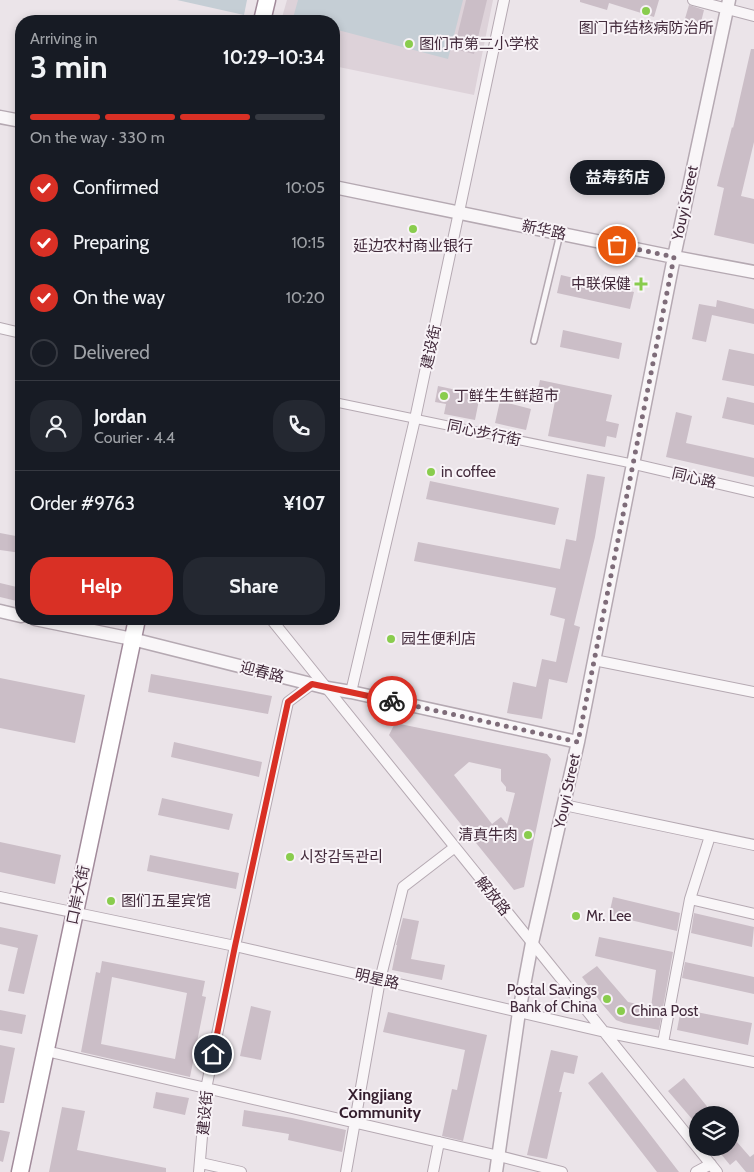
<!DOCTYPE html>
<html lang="en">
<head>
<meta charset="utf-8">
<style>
  :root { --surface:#171b24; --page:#242831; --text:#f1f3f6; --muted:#9ea1a6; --line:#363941; --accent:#d93025 }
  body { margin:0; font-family:Cabin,"Noto Sans SC","Noto Sans KR",sans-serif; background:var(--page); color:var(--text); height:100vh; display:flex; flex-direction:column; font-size:19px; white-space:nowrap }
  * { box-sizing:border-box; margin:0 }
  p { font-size:16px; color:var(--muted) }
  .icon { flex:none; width:28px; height:28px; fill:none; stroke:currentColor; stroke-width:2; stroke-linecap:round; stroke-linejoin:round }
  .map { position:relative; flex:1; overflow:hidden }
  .sheet { position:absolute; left:15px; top:15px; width:325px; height:610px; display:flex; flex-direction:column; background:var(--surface); border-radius:20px; box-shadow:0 2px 8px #0003 }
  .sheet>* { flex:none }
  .controls { position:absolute; left:689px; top:1106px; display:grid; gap:10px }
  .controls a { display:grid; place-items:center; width:50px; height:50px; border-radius:50%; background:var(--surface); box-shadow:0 2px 8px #0003; font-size:25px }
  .pin { position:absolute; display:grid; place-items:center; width:42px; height:42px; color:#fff; margin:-21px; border:2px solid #fff; border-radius:50%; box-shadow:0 1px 5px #0007 }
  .courier { position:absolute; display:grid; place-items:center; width:50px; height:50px; margin:-25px; border:4px solid #d93025; border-radius:50%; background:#fff; color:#222; box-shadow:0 1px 6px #0007 }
  .bubble { position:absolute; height:35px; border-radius:18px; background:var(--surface); box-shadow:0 2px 8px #0003; font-size:16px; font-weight:700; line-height:35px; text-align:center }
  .summary em { font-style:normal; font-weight:700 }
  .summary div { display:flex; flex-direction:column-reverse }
  .summary { display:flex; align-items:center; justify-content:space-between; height:85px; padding:0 15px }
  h1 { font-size:32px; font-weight:700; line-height:38px }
  .bar { display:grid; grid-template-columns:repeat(4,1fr); gap:8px 5px; align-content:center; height:60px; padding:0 15px }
  .bar i { height:6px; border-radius:4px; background:var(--line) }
  .bar .selected { background:var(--accent) }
  .bar p { grid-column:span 4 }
  .line { display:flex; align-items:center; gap:12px; padding:0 15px; border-top:1px solid var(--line) }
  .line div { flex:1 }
  .round { display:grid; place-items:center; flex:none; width:52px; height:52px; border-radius:20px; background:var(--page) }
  ol { padding:0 15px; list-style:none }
  li { display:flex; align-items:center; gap:15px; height:55px }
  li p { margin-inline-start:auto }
  li .icon { padding:5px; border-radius:50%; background:var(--accent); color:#fff; stroke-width:4 }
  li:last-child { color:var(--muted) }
  li i { width:28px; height:28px; border:2px solid var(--line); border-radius:50% }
  .primary-button { display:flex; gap:10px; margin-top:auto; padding:10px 15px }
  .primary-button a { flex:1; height:58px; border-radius:20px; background:var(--accent); color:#fff; font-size:20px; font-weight:700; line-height:58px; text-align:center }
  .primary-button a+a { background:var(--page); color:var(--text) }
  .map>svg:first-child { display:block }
</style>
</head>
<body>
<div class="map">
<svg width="754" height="1172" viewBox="0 0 754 1172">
  <rect width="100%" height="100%" fill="#ebe4e9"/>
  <!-- built -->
  <path fill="#ddd2d9" d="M287,0H493L474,95L334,66V21H281Z"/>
  <!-- green -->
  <path fill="#c5ced5" d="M177,0H247L244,15Z
    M298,0H463L448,59L334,29V21H305L293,18Z"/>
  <!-- building -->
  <path fill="#cbbec7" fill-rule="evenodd" d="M466,0H487L474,54L454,49Z
    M580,0H659L654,17L609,3L607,10L580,2Z
    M689,5L704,10L700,26L684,22Z
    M751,49H754V142L741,196L754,199V244L714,235L724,188L717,186L732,127L733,128Z
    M561,275L634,292L630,309L557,293Z
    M717,300L754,309V324L712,315L706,342L692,339L699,304L716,307Z
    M563,330L622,343L619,359L560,347Z
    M729,349L754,354V386L722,380Z
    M540,380L612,395L606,421L619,424L616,438L607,436L605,447L548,436L555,401L536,397Z
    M438,386L480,395L475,420L444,414L446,404L435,402Z
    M727,397L754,403V425L722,418Z
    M500,401L531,409L526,430L495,423Z
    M676,412L692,416L686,443L754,458V477L666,457Z
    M587,474L605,477L595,537L574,625L580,627L567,683L549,679L542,719L507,713L513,682L536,687L542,659L556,662L565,619L550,615L556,588L414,561L418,542L560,569L566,539L576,541Z
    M430,481L559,508L555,525L426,499Z
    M0,533L21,537V553L0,550Z
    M0,583L21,588V602L0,597Z
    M151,674L272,696L268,714L148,692Z
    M0,678L85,695L75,743L0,728Z
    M395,723L547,754L551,759L524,887L514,890L389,735ZM469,762L501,769V781L506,787V791L515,793L507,824L501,817L492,824L454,775Z
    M174,742L262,762L259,777L171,757Z
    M162,798L233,814L229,830L158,815Z
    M0,842L61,855L55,884L0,872Z
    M150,855L239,873L236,889L147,871Z
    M613,897L680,913L677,931L609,915Z
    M694,913L754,927L752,947L691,933Z
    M403,918L419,921L411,959L445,965L442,980L392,970L397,945H396Z
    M0,927L38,935L24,994L8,991L18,948L0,944Z
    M599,937L673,952L659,1030L624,1023L616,1020L603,1005L582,977L597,966L628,1002L651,1007L656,970L595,956Z
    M102,961L205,981L202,996L206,997L190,1077L81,1052L96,972L100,973ZM112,977L187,993L175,1059L101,1044Z
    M685,962L754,977V994L682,978Z
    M251,1006L271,1011L261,1060L240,1056Z
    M681,1009L752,1023L748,1045L677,1030Z
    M0,1010L26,1015L22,1034L0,1030Z
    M388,1012L487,1035L463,1141L442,1136L452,1089L457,1090L465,1050L383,1032Z
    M0,1045L15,1048L4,1103H0Z
    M551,1050L578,1056L574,1074L564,1072L559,1092H562L547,1159L527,1155Z
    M602,1072L679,1172H657L588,1083Z
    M684,1078L714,1115H698V1126L668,1091Z
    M156,1092L189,1098L185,1115L153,1108Z
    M62,1107L85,1111L77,1150L166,1168V1172H49Z
    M244,1110L292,1118L346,1130L342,1152L288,1140L289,1134L242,1126Z
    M0,1130L10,1132L3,1162L0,1161Z
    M730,1134L750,1157L754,1154V1172H746L736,1160L730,1165L716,1148H730Z"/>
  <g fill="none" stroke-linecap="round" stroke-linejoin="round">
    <!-- service casing -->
    <g stroke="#b5a9b2" stroke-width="8">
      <path id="service" d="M534,341L560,234"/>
    </g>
    <!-- pedestrian casing -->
    <g stroke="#b5a9b2" stroke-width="10">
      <path id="pedestrian" d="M334,402L634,464"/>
    </g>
    <!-- minor casing -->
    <g stroke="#b5a9b2" stroke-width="12">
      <path id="minor" d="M693,0L754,16
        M0,328L21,333
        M634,464L754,492
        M271,619L717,1172
        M594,660L754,692
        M351,692L415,419L504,0
        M564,805L754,845
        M0,897L235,946L605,1032L754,1062
        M690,899L754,914
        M663,1043L690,899L710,836
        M46,1051L499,1156L562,1172
        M201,1163L241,1172
        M199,1172L206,1089L235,946L288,702L312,684
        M346,1172L380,980L403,887L455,847
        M433,1172L439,1142
        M696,1172L711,1164"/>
    </g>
    <!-- tertiary casing -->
    <g stroke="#b5a9b2" stroke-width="15">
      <path id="tertiary" d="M0,117L21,121
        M334,187L674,257L754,272
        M0,611L21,616
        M35,619L132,639L327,688L351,692L578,742
        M496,1172L519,1012L532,943L578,742L674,257L729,0"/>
    </g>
    <!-- trunk casing -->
    <g stroke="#a28b9b" stroke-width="19">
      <path id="trunk" d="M262,21L267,0
        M20,1172L137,619"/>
    </g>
    <!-- service -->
    <use href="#service" stroke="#f9f6f8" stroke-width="5"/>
    <!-- pedestrian -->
    <use href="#pedestrian" stroke="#f9f6f8" stroke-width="8"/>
    <!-- minor -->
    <use href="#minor" stroke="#f9f6f8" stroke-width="10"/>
    <!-- tertiary -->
    <use href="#tertiary" stroke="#f9f6f8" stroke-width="12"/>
    <!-- trunk -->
    <use href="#trunk" stroke="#fff" stroke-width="16"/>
  </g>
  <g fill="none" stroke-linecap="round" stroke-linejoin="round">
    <!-- done -->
    <path stroke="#7e6c79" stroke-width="5" stroke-dasharray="0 9" d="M392,701L578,742L674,257L617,245"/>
    <!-- route -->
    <path stroke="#d93025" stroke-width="6" d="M213,1054L235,946L288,702L312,684L392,701"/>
  </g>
  <!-- markers -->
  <g fill="#89cc4d" stroke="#f8f3f7" stroke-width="2">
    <circle cx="646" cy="11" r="5"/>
    <circle cx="409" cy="44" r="5"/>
    <circle cx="413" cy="229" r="5"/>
    <path d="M638.5 276.5h5v5h5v5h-5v5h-5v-5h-5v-5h5z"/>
    <circle cx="444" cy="396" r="5"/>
    <circle cx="431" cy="472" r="5"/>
    <circle cx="391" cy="639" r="5"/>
    <circle cx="528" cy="835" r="5"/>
    <circle cx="290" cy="857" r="5"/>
    <circle cx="111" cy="901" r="5"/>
    <circle cx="576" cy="916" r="5"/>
    <circle cx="607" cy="999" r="5"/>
    <circle cx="621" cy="1011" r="5"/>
  </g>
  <g text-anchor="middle" stroke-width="4" stroke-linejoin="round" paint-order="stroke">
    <!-- poi labels -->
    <g font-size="15" fill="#432b3c" stroke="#f8f3f7" text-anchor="start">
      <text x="646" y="33" text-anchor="middle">图门市结核病防治所</text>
      <text x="419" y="49">图们市第二小学校</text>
      <text x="413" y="251" text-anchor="middle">延边农村商业银行</text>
      <text x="631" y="289" text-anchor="end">中联保健</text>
      <text x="454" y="401">丁鲜生生鲜超市</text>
      <text x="441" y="477">in coffee</text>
      <text x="401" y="644">园生便利店</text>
      <text x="518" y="840" text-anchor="end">清真牛肉</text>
      <text x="300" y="862">시장감독관리</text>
      <text x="121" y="906">图们五星宾馆</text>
      <text x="586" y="921">Mr. Lee</text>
      <text x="597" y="995" text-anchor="end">Postal Savings<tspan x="597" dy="17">Bank of China</tspan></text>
      <text x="631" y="1016">China Post</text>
    </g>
    <!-- street labels -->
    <g font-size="15" fill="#432b3c" stroke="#f8f3f7">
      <text transform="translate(685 203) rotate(-78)" y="5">Youyi Street</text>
      <text transform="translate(544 230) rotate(12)" y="5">新华路</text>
      <text transform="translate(431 347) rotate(-78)" y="5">建设街</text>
      <text transform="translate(484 433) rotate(12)" y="5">同心步行街</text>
      <text transform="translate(694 478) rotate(13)" y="5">同心路</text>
      <text transform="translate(262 672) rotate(14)" y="5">迎春路</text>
      <text transform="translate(567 791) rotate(-78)" y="5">Youyi Street</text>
      <text transform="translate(78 895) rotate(-78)" y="5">口岸大街</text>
      <text transform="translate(493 896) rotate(51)" y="5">解放路</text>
      <text transform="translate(377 979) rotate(13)" y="5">明星路</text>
      <text transform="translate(205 1113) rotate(-85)" y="5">建设街</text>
    </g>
    <!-- neighbourhood labels -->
    <g font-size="16" font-weight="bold" fill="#341d2d" stroke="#f8f3f7">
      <text x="380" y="1100">Xingjiang<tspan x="380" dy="18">Community</tspan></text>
    </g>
  </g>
</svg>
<div class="controls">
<a><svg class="icon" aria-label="layers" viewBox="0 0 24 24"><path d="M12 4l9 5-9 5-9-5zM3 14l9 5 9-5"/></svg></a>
</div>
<div class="pin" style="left:617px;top:245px;background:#ea580c"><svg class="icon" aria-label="bag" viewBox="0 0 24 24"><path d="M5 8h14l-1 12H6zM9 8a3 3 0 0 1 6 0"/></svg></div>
<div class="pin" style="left:213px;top:1054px;background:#1f2937"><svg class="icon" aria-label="home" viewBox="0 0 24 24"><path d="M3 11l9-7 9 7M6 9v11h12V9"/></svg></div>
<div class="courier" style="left:392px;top:701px"><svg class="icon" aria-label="bike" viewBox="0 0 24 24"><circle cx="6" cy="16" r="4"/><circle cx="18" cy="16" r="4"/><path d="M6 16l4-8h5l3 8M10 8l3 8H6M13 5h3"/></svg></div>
<div class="bubble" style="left:570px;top:160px;width:95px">益寿药店</div>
<section class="sheet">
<div class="summary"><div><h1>3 min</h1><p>Arriving in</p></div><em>10:29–10:34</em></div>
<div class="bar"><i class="selected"></i><i class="selected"></i><i class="selected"></i><i></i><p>On the way · 330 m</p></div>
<ol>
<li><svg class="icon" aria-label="check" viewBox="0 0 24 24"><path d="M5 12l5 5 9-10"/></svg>Confirmed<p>10:05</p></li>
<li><svg class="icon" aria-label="check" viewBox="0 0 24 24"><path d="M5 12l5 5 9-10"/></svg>Preparing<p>10:15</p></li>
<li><svg class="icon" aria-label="check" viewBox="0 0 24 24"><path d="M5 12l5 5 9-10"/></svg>On the way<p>10:20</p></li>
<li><i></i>Delivered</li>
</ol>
<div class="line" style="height:90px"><a class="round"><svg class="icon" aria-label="person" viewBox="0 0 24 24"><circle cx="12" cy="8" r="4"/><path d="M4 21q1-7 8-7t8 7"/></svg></a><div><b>Jordan</b><p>Courier · 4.4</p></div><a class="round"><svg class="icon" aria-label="phone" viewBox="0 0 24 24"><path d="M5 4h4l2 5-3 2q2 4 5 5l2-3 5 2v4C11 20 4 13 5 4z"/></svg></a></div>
<div class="line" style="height:65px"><div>Order #9763</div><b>¥107</b></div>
<div class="primary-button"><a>Help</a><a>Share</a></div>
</section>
</div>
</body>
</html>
